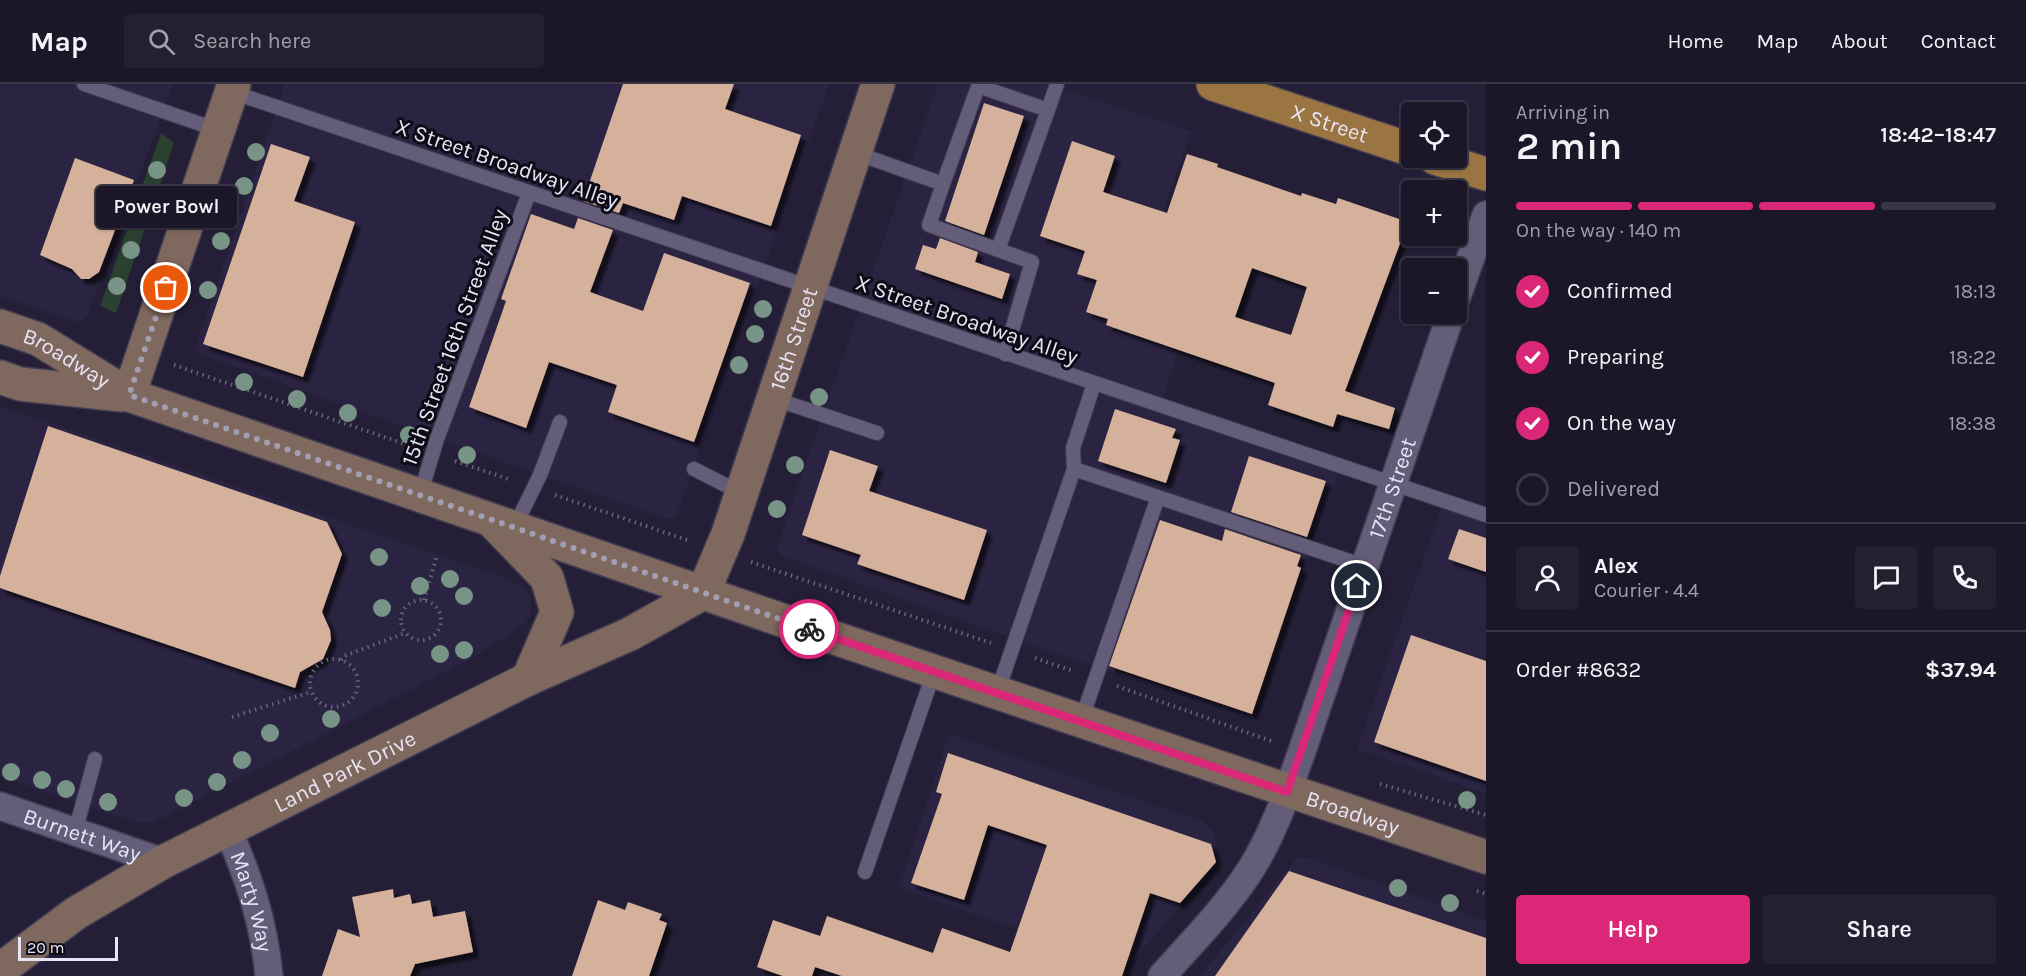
<!DOCTYPE html>
<html lang="en">
<head>
<meta charset="utf-8">
<style>
  :root { --surface:#1b1729; --page:#242031; --text:#f1f3f6; --muted:#a09fa8; --line:#393646; --accent:#db2777 }
  body { margin:0; font-family:Karla,sans-serif; background:var(--page); color:var(--text); height:100vh; display:flex; flex-direction:column; font-size:22px; white-space:nowrap }
  * { box-sizing:border-box; margin:0 }
  p { font-size:20px; color:var(--muted) }
  .icon { flex:none; width:33px; height:33px; fill:none; stroke:currentColor; stroke-width:2; stroke-linecap:round; stroke-linejoin:round }
  .map { position:relative; flex:1; overflow:hidden }
  .panel { display:flex; flex-direction:column; background:var(--surface); width:540px }
  .panel>* { flex:none }
  .controls { position:absolute; left:1401px; top:18px; display:grid; gap:12px }
  .controls a { display:grid; place-items:center; width:66px; height:66px; border-radius:6px; background:var(--surface); box-shadow:0 2px 4px #0004,0 0 0 2px var(--line); font-size:30px }
  .scale { position:absolute; left:18px; bottom:15px; width:100px; box-sizing:border-box; padding-left:6px; border:3px solid #e7e4f5; border-top:0; font-size:16px; line-height:21px; white-space:nowrap; color:#e7e4f5; -webkit-text-stroke:4px #0d0b15; paint-order:stroke }
  .pin { position:absolute; display:grid; place-items:center; width:51px; height:51px; color:#fff; margin:-26px; border:3px solid #fff; border-radius:50%; box-shadow:0 2px 6px #0007 }
  .courier { position:absolute; display:grid; place-items:center; width:60px; height:60px; margin:-30px; border:4px solid #db2777; border-radius:50%; background:#fff; color:#222; box-shadow:0 2px 8px #0007 }
  .bubble { position:absolute; height:42px; border-radius:6px; background:var(--surface); box-shadow:0 2px 4px #0004,0 0 0 2px var(--line); font-size:20px; font-weight:600; line-height:42px; text-align:center }
  .summary em { font-style:normal; font-weight:600 }
  .summary div { display:flex; flex-direction:column-reverse }
  .summary { display:flex; align-items:center; justify-content:space-between; height:102px; padding:0 30px }
  h1 { font-size:39px; font-weight:600; line-height:45px }
  .bar { display:grid; grid-template-columns:repeat(4,1fr); gap:9px 6px; align-content:center; height:72px; padding:0 30px }
  .bar i { height:8px; border-radius:4px; background:var(--line) }
  .bar .active { background:var(--accent) }
  .bar p { grid-column:span 4 }
  .line { display:flex; align-items:center; gap:15px; padding:0 30px; border-top:2px solid var(--line) }
  .line div { flex:1 }
  .round { display:grid; place-items:center; flex:none; width:63px; height:63px; border-radius:6px; background:var(--page) }
  ol { padding:0 30px; list-style:none }
  li { display:flex; align-items:center; gap:18px; height:66px }
  li p { margin-inline-start:auto }
  li .icon { padding:6px; border-radius:50%; background:var(--accent); color:#fff; stroke-width:4 }
  li:last-child { color:var(--muted) }
  li i { width:33px; height:33px; border:3px solid var(--line); border-radius:50% }
  .primary-button { display:flex; gap:12px; margin-top:auto; padding:12px 30px }
  .primary-button a { flex:1; height:69px; border-radius:6px; background:var(--accent); color:#fff; font-size:24px; font-weight:600; line-height:69px; text-align:center }
  .primary-button a+a { background:var(--page); color:var(--text) }
  header { display:flex; align-items:center; gap:36px; box-sizing:border-box; height:84px; padding:0 30px; background:var(--surface); border-bottom:2px solid var(--line) }
  header strong { font-size:28px }
  nav { display:flex; gap:33px; margin-inline-start:auto; font-size:21px }
  .search { width:420px; height:54px; background:var(--page); display:flex; align-items:center; gap:15px; box-sizing:border-box; padding:0 21px; border-radius:6px; color:var(--muted); font-size:22px }
  main { display:flex; flex:1; min-height:0 }
  .map>svg:first-child { display:block }
</style>
</head>
<body>
<header>
<strong>Map</strong>
<div class="search"><svg class="icon" aria-label="search" viewBox="0 0 24 24"><circle cx="10" cy="10" r="6"/><path d="M15 15l6 6"/></svg>Search here</div>
<nav><a>Home</a><a>Map</a><a>About</a><a>Contact</a></nav>
</header>
<main>
<div class="map">
<svg width="1486" height="892" viewBox="0 0 1486 892">
  <defs>
    <filter id="shadow"><feDropShadow dx="5.5" dy="5.5" stdDeviation="1.5" flood-color="#0009"/></filter>
  </defs>
  <rect width="100%" height="100%" fill="#241f37"/>
  <!-- built -->
  <path fill="#2b2342" d="M0,0H173L88,230L80,239L0,212Z
    M285,0H829L676,433L669,435L540,391L199,270L195,265Z
    M938,0H1047L1192,47L1147,170L1204,191L1160,322L1341,381L1254,633L1036,563L785,473L776,466Z
    M0,322L506,494L525,504L529,510L532,528L525,540L474,573L153,739L134,738L0,692Z
    M1444,416L1486,431V710L1357,665Z
    M949,650L1204,738L1215,751L1217,779L1128,883L899,804Z
    M1297,774H1309L1486,837V892H1200Z"/>
  <!-- green -->
  <path fill="#2b412f" d="M161,49L174,59L116,229L100,222Z"/>
  <!-- building -->
  <path fill="#d5b09a" fill-rule="evenodd" filter="url(#shadow)" d="M623,0H734L725,25L801,51L771,142L682,112L674,136L623,119L619,129L583,117Z
    M984,19L1024,32L984,151L945,137Z
    M1072,57L1115,72L1103,108L1167,129L1187,70L1218,80L1217,83L1301,112L1302,109L1336,120L1338,114L1408,138L1345,307L1395,324L1389,345L1337,330L1333,343L1268,321L1275,299L1106,241L1108,235L1086,228L1097,196L1077,190L1085,167L1040,152ZM1252,184L1307,203L1291,251L1235,233Z
    M271,60L310,73L294,117L355,138L303,293L203,260Z
    M75,74L134,96L99,188L89,195H81L72,185L40,171Z
    M531,130L574,145L578,134L613,146L590,208L643,227L664,169L750,199L694,358L608,328L617,301L549,278L526,344L469,323L506,217L501,215Z
    M940,154L978,168L975,178L1010,190L1002,215L915,185L923,161L936,165Z
    M1115,325L1176,345L1172,354L1180,356L1166,399L1098,377Z
    M48,342L327,438L342,470L322,528L330,546L331,556L323,575L300,588L295,604L0,504V492Z
    M830,366L878,382L869,407L987,446L964,516L857,480L861,471L802,451Z
    M1249,372L1326,397L1307,453L1231,428Z
    M1160,436L1222,457L1225,445L1301,471L1297,482L1301,484L1252,630L1109,582Z
    M1459,445L1486,454V488L1448,475Z
    M1411,551L1486,577V697L1374,658Z
    M948,669L1211,760L1216,778L1180,819L1150,809L1122,892H842L815,883L812,892H783L757,883L773,836L820,852L827,832L933,869L942,844L1010,868L1047,761L988,741L964,816L911,799L942,710L936,708Z
    M1289,787L1486,854V892H1215Z
    M393,805L394,814L410,810L412,820L430,816L433,833L465,827L473,868L415,880L410,892H322L338,845L360,853L352,813Z
    M598,816L625,826L628,818L662,830L659,836L667,839L649,892H572Z"/>
  <g fill="none" stroke-linecap="round" stroke-linejoin="round">
    <!-- service casing -->
    <g stroke="#423d52" stroke-width="16">
      <path id="service" d="M84,0L218,46
        M978,2L1048,26L998,166
        M232,8L1486,431
        M1048,26L1057,0
        M856,69L943,100L929,141L1032,178L1005,270
        M943,100L979,0
        M772,314L877,349
        M694,385L741,409
        M1074,385L1364,482
        M420,411L437,355L529,109
        M514,444L540,391L560,338
        M997,609L1074,385L1073,364L1094,300
        M1081,637L1158,413
        M75,748L95,675
        M865,788L934,588"/>
    </g>
    <!-- minor casing -->
    <g stroke="#423d52" stroke-width="30">
      <g id="minor">
        <path d="M1456,215L1486,131"/>
        <path id="s1" d="M0,722L163,778"/>
        <path id="s2" d="M227,744C249,793 264,839 269,892"/>
        <path id="s3" d="M1162,892C1193,857 1226,824 1251,785C1273,750 1287,709 1301,670L1451,230"/>
      </g>
    </g>
    <!-- secondary casing -->
    <g stroke="#423d52" stroke-width="36">
      <g id="secondary">
        <path id="s4" d="M0,242L38,255L129,311L802,543L1486,773"/>
        <path d="M0,293L20,300L122,311"/>
        <path d="M129,311L234,0"/>
        <path d="M494,439L547,494L557,528L528,595"/>
        <path id="s5" d="M703,509L728,450L878,0"/>
        <path id="s6" d="M0,886L76,829L163,778L528,595L630,550L703,509"/>
      </g>
    </g>
    <!-- primary casing -->
    <g stroke="#423d52" stroke-width="36">
      <g id="primary">
        <path id="s7" d="M1213,0L1412,66"/>
        <path d="M1435,74L1486,90"/>
      </g>
    </g>
    <!-- path -->
    <path stroke="#69657a" stroke-width="4" stroke-dasharray="1.5 4.5" stroke-linecap="butt" d="M174,281L411,362
      M455,377L511,396
      M555,411L690,457
      M751,478L991,559
      M401 536a20 20 0 1 1 40 0a20 20 0 1 1-40 0Z
      M424,516L437,471
      M1035,574L1073,587
      M310 599a24 24 0 1 1 48 0a24 24 0 1 1-48 0Z
      M341,576L344,572L405,549
      M1117,602L1274,658
      M232,633L311,608
      M1380,700L1486,731
      M1477,807L1486,810"/>
    <!-- service -->
    <use href="#service" stroke="#635d7a" stroke-width="14"/>
    <!-- minor -->
    <use href="#minor" stroke="#635d7a" stroke-width="27"/>
    <!-- secondary -->
    <use href="#secondary" stroke="#7f685e" stroke-width="33"/>
    <!-- primary -->
    <use href="#primary" stroke="#9a7441" stroke-width="33"/>
  </g>
  <!-- trees -->
  <g fill="#789486">
    <circle cx="256" cy="68" r="9"/>
    <circle cx="157" cy="86" r="9"/>
    <circle cx="244" cy="102" r="9"/>
    <circle cx="141" cy="133" r="9"/>
    <circle cx="221" cy="157" r="9"/>
    <circle cx="131" cy="166" r="9"/>
    <circle cx="117" cy="202" r="9"/>
    <circle cx="208" cy="206" r="9"/>
    <circle cx="763" cy="225" r="9"/>
    <circle cx="755" cy="250" r="9"/>
    <circle cx="739" cy="281" r="9"/>
    <circle cx="244" cy="298" r="9"/>
    <circle cx="819" cy="313" r="9"/>
    <circle cx="297" cy="315" r="9"/>
    <circle cx="348" cy="329" r="9"/>
    <circle cx="409" cy="351" r="9"/>
    <circle cx="467" cy="371" r="9"/>
    <circle cx="795" cy="381" r="9"/>
    <circle cx="777" cy="425" r="9"/>
    <circle cx="379" cy="473" r="9"/>
    <circle cx="450" cy="495" r="9"/>
    <circle cx="420" cy="502" r="9"/>
    <circle cx="464" cy="512" r="9"/>
    <circle cx="382" cy="524" r="9"/>
    <circle cx="464" cy="566" r="9"/>
    <circle cx="440" cy="570" r="9"/>
    <circle cx="331" cy="635" r="9"/>
    <circle cx="270" cy="649" r="9"/>
    <circle cx="242" cy="676" r="9"/>
    <circle cx="11" cy="688" r="9"/>
    <circle cx="42" cy="696" r="9"/>
    <circle cx="217" cy="698" r="9"/>
    <circle cx="66" cy="705" r="9"/>
    <circle cx="184" cy="714" r="9"/>
    <circle cx="1467" cy="716" r="9"/>
    <circle cx="108" cy="718" r="9"/>
    <circle cx="1398" cy="804" r="9"/>
    <circle cx="1450" cy="819" r="9"/>
  </g>
  <g fill="none" stroke-linecap="round" stroke-linejoin="round">
    <!-- done -->
    <path stroke="#a39fb2" stroke-width="6" stroke-dasharray="0 10.8" d="M166,204L129,311L809,545"/>
    <!-- route -->
    <path stroke="#db2777" stroke-width="8" d="M809,545L1287,708L1357,502"/>
  </g>
  <g text-anchor="middle" stroke-width="6" stroke-linejoin="round" paint-order="stroke">
    <!-- street labels -->
    <g font-size="22" fill="#e7e4f5" stroke="#0d0b15">
      <text dy="8" stroke="none"><textPath href="#s7" startOffset="123">X Street</textPath></text>
      <text transform="translate(507 79) rotate(19)" y="8">X Street Broadway Alley</text>
      <text transform="translate(967 235) rotate(19)" y="8">X Street Broadway Alley</text>
      <text transform="translate(454 253) rotate(-70)" y="8">15th Street 16th Street Alley</text>
      <text dy="8" stroke="none"><textPath href="#s5" startOffset="270">16th Street</textPath></text>
      <text dy="8" stroke="none"><textPath href="#s4" startOffset="74">Broadway</textPath></text>
      <text dy="8" stroke="none"><textPath href="#s3" startOffset="546">17th Street</textPath></text>
      <text dy="8" stroke="none"><textPath href="#s6" startOffset="399">Land Park Drive</textPath></text>
      <text dy="8" stroke="none"><textPath href="#s4" startOffset="1440">Broadway</textPath></text>
      <text dy="8" stroke="none"><textPath href="#s1" startOffset="87">Burnett Way</textPath></text>
      <text dy="8" stroke="none"><textPath href="#s2" startOffset="78">Marty Way</textPath></text>
    </g>
  </g>
</svg>
<div class="controls">
<a><svg class="icon" aria-label="locate" viewBox="0 0 24 24"><circle cx="12" cy="12" r="6"/><path d="M12 2v4M12 18v4M2 12h4M18 12h4"/></svg></a>
<a>+</a>
<a>−</a>
</div>
<div class="scale">20 m</div>
<div class="pin" style="left:166px;top:204px;background:#ea580c"><svg class="icon" aria-label="bag" viewBox="0 0 24 24"><path d="M5 8h14l-1 12H6zM9 8a3 3 0 0 1 6 0"/></svg></div>
<div class="pin" style="left:1357px;top:502px;background:#1f2937"><svg class="icon" aria-label="home" viewBox="0 0 24 24"><path d="M3 11l9-7 9 7M6 9v11h12V9"/></svg></div>
<div class="courier" style="left:809px;top:545px"><svg class="icon" aria-label="bike" viewBox="0 0 24 24"><circle cx="6" cy="16" r="4"/><circle cx="18" cy="16" r="4"/><path d="M6 16l4-8h5l3 8M10 8l3 8H6M13 5h3"/></svg></div>
<div class="bubble" style="left:96px;top:102px;width:141px">Power Bowl</div>
</div>
<section class="panel">
<div class="summary"><div><h1>2 min</h1><p>Arriving in</p></div><em>18:42–18:47</em></div>
<div class="bar"><i class="active"></i><i class="active"></i><i class="active"></i><i></i><p>On the way · 140 m</p></div>
<ol>
<li><svg class="icon" aria-label="check" viewBox="0 0 24 24"><path d="M5 12l5 5 9-10"/></svg>Confirmed<p>18:13</p></li>
<li><svg class="icon" aria-label="check" viewBox="0 0 24 24"><path d="M5 12l5 5 9-10"/></svg>Preparing<p>18:22</p></li>
<li><svg class="icon" aria-label="check" viewBox="0 0 24 24"><path d="M5 12l5 5 9-10"/></svg>On the way<p>18:38</p></li>
<li><i></i>Delivered</li>
</ol>
<div class="line" style="height:108px"><a class="round"><svg class="icon" aria-label="person" viewBox="0 0 24 24"><circle cx="12" cy="8" r="4"/><path d="M4 21q1-7 8-7t8 7"/></svg></a><div><b>Alex</b><p>Courier · 4.4</p></div><a class="round"><svg class="icon" aria-label="chat" viewBox="0 0 24 24"><path d="M4 5h16v11H9l-5 4z"/></svg></a><a class="round"><svg class="icon" aria-label="phone" viewBox="0 0 24 24"><path d="M5 4h4l2 5-3 2q2 4 5 5l2-3 5 2v4C11 20 4 13 5 4z"/></svg></a></div>
<div class="line" style="height:78px"><div>Order #8632</div><b>$37.94</b></div>
<div class="primary-button"><a>Help</a><a>Share</a></div>
</section>
</main>
</body>
</html>
